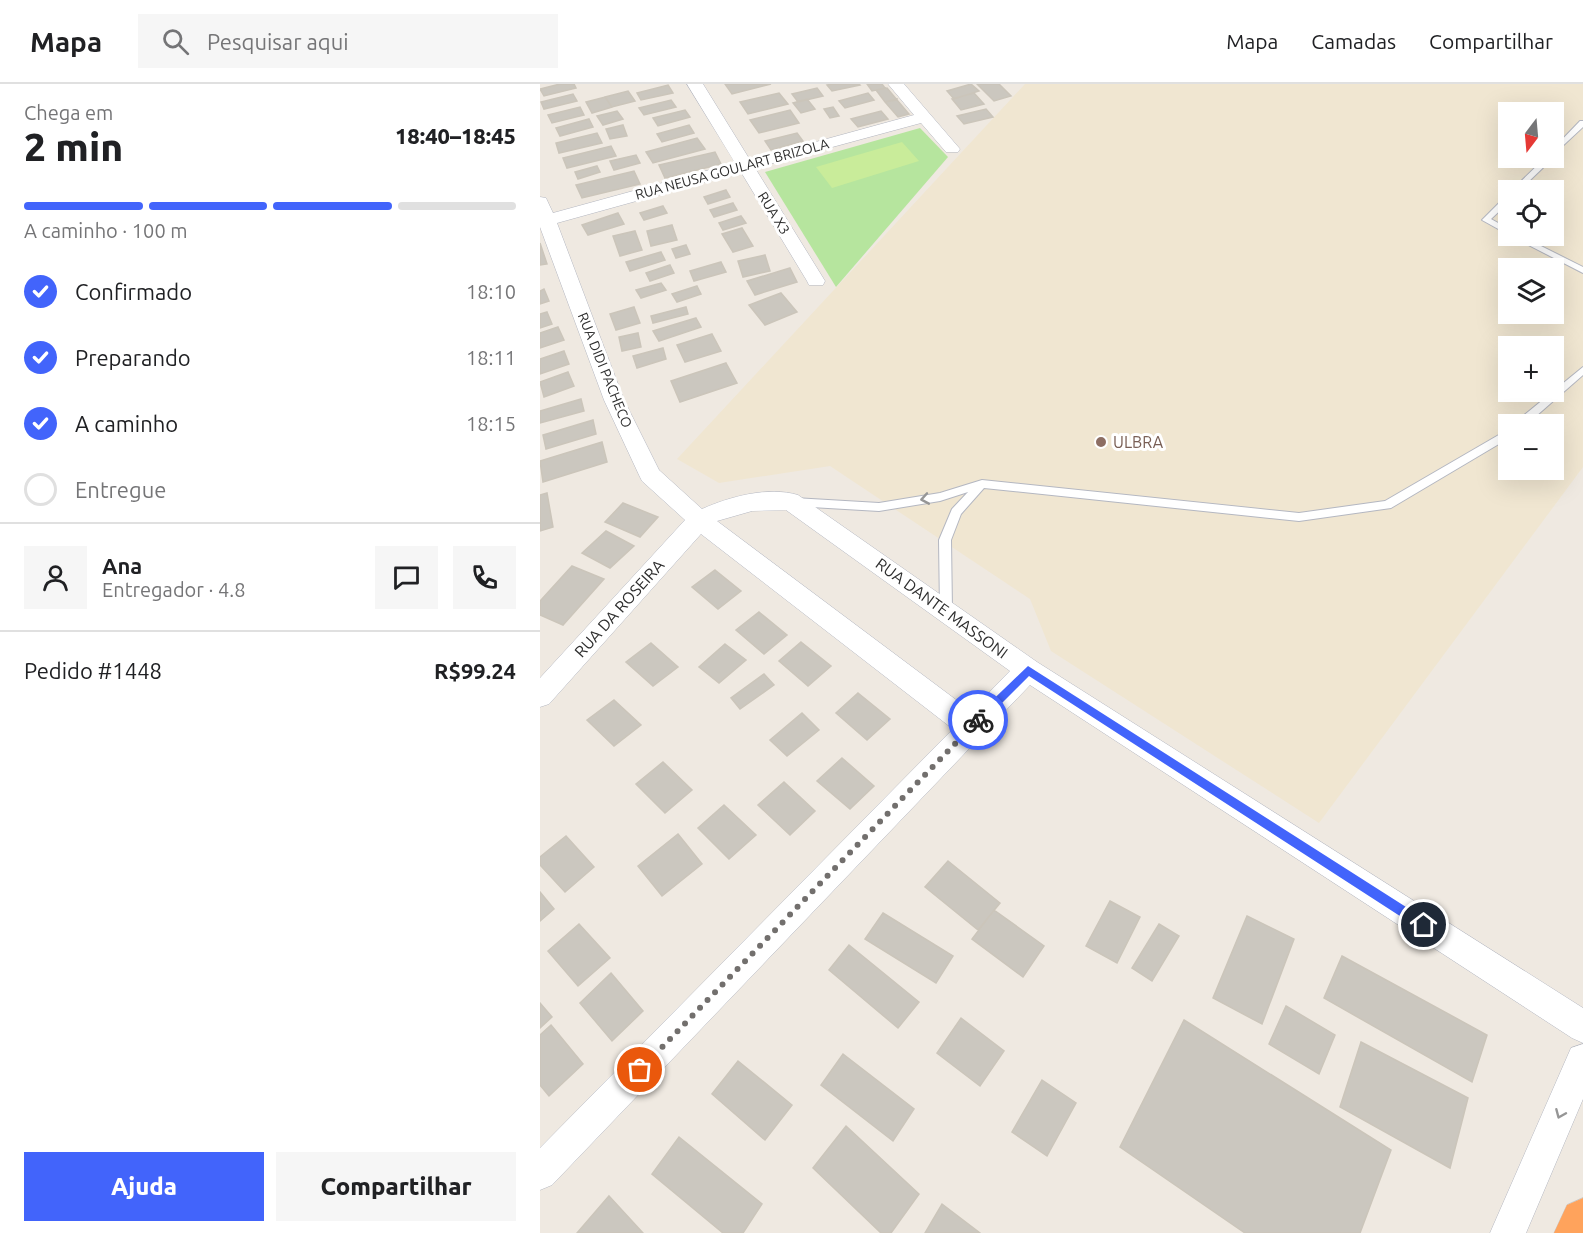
<!DOCTYPE html>
<html lang="pt">
<head>
<meta charset="utf-8">
<style>
  :root { --surface:#fff; --page:#f6f6f6; --text:#202124; --muted:#757577; --line:#e0e0e0; --accent:#4264fb }
  body { margin:0; font-family:Ubuntu,sans-serif; background:var(--page); color:var(--text); height:100vh; display:flex; flex-direction:column; font-size:22px; white-space:nowrap }
  * { box-sizing:border-box; margin:0 }
  p { font-size:20px; color:var(--muted) }
  .icon { flex:none; width:33px; height:33px; fill:none; stroke:currentColor; stroke-width:2; stroke-linecap:round; stroke-linejoin:round }
  .map { position:relative; flex:1; overflow:hidden }
  .sheet { display:flex; flex-direction:column; background:var(--surface); width:540px }
  .sheet>* { flex:none }
  .needle { width:39px; rotate:196deg }
  .fabs { position:absolute; left:958px; top:18px; display:grid; gap:12px }
  .fabs a { display:grid; place-items:center; width:66px; height:66px; border-radius:0px; background:var(--surface); box-shadow:0 6px 24px #0002; font-size:30px }
  .pin { position:absolute; display:grid; place-items:center; width:51px; height:51px; color:#fff; margin:-26px; border:3px solid #fff; border-radius:50%; box-shadow:0 2px 6px #0007 }
  .courier { position:absolute; display:grid; place-items:center; width:60px; height:60px; margin:-30px; border:4px solid #4264fb; border-radius:50%; background:#fff; color:#222; box-shadow:0 2px 8px #0007 }
  .head em { font-style:normal; font-weight:800 }
  .head div { display:flex; flex-direction:column-reverse }
  .head { display:flex; align-items:center; justify-content:space-between; height:102px; padding:0 24px }
  h1 { font-size:39px; font-weight:800; line-height:45px }
  .bar { display:grid; grid-template-columns:repeat(4,1fr); gap:9px 6px; align-content:center; height:72px; padding:0 24px }
  .bar i { height:8px; border-radius:4px; background:var(--line) }
  .bar .active { background:var(--accent) }
  .bar p { grid-column:span 4 }
  .line { display:flex; align-items:center; gap:15px; padding:0 24px; border-top:2px solid var(--line) }
  .line div { flex:1 }
  .round { display:grid; place-items:center; flex:none; width:63px; height:63px; border-radius:0px; background:var(--page) }
  ol { padding:0 24px; list-style:none }
  li { display:flex; align-items:center; gap:18px; height:66px }
  li p { margin-inline-start:auto }
  li .icon { padding:6px; border-radius:50%; background:var(--accent); color:#fff; stroke-width:4 }
  li:last-child { color:var(--muted) }
  li i { width:33px; height:33px; border:3px solid var(--line); border-radius:50% }
  .primary-button { display:flex; gap:12px; margin-top:auto; padding:12px 24px }
  .primary-button a { flex:1; height:69px; border-radius:0px; background:var(--accent); color:#fff; font-size:24px; font-weight:800; line-height:69px; text-align:center }
  .primary-button a+a { background:var(--page); color:var(--text) }
  header { display:flex; align-items:center; gap:36px; box-sizing:border-box; height:84px; padding:0 30px; background:var(--surface); border-bottom:2px solid var(--line) }
  header strong { font-size:28px }
  nav { display:flex; gap:33px; margin-inline-start:auto; font-size:21px }
  .search { width:420px; height:54px; background:var(--page); display:flex; align-items:center; gap:15px; box-sizing:border-box; padding:0 21px; border-radius:0px; color:var(--muted); font-size:22px }
  main { display:flex; flex:1; min-height:0 }
  .map>svg:first-child { display:block }
</style>
</head>
<body>
<header>
<strong>Mapa</strong>
<div class="search"><svg class="icon" aria-label="search" viewBox="0 0 24 24"><circle cx="10" cy="10" r="6"/><path d="M15 15l6 6"/></svg>Pesquisar aqui</div>
<nav><a>Mapa</a><a>Camadas</a><a>Compartilhar</a></nav>
</header>
<main>
<section class="sheet">
<div class="head"><div><h1>2 min</h1><p>Chega em</p></div><em>18:40–18:45</em></div>
<div class="bar"><i class="active"></i><i class="active"></i><i class="active"></i><i></i><p>A caminho · 100 m</p></div>
<ol>
<li><svg class="icon" aria-label="check" viewBox="0 0 24 24"><path d="M5 12l5 5 9-10"/></svg>Confirmado<p>18:10</p></li>
<li><svg class="icon" aria-label="check" viewBox="0 0 24 24"><path d="M5 12l5 5 9-10"/></svg>Preparando<p>18:11</p></li>
<li><svg class="icon" aria-label="check" viewBox="0 0 24 24"><path d="M5 12l5 5 9-10"/></svg>A caminho<p>18:15</p></li>
<li><i></i>Entregue</li>
</ol>
<div class="line" style="height:108px"><a class="round"><svg class="icon" aria-label="person" viewBox="0 0 24 24"><circle cx="12" cy="8" r="4"/><path d="M4 21q1-7 8-7t8 7"/></svg></a><div><b>Ana</b><p>Entregador · 4.8</p></div><a class="round"><svg class="icon" aria-label="chat" viewBox="0 0 24 24"><path d="M4 5h16v11H9l-5 4z"/></svg></a><a class="round"><svg class="icon" aria-label="phone" viewBox="0 0 24 24"><path d="M5 4h4l2 5-3 2q2 4 5 5l2-3 5 2v4C11 20 4 13 5 4z"/></svg></a></div>
<div class="line" style="height:78px"><div>Pedido #1448</div><b>R$99.24</b></div>
<div class="primary-button"><a>Ajuda</a><a>Compartilhar</a></div>
</section>
<div class="map">
<svg width="1043" height="1149" viewBox="0 0 1043 1149">
  <rect width="100%" height="100%" fill="#efe9e1"/>
  <!-- education -->
  <path fill="#f0e6d1" fill-rule="evenodd" d="M485,0H1043V383L779,739L511,567L490,515L290,382L179,399L137,375ZM969,28H1014V74H969ZM969,106H1014V152H969ZM969,184H1014V230H969ZM969,262H1014V308H969ZM969,340H1014V386H969Z"/>
  <!-- green -->
  <path fill="#b6e59e" d="M380,44L408,73L296,203L225,88Z"/>
  <!-- pitch -->
  <path fill="#c9ec9a" d="M362,58L379,77L292,104L276,83Z"/>
  <!-- building -->
  <path fill="#cbc7bf" stroke="#cbc5ba" stroke-width="1.5" d="M20,0H34L36,4L4,12L0,5Z
    M185,0H231L192,10Z
    M292,0H319L320,1L292,7L287,1Z
    M327,0H342L345,4L332,7Z
    M431,0L439,7L414,15L407,7Z
    M437,0H459L471,12L454,17Z
    M128,1L133,9L101,16L97,9Z
    M277,4L283,12L258,18L252,10Z
    M347,4L357,16L345,18L336,6Z
    M88,7L95,17L72,23L65,13Z
    M239,9L248,20L208,30L200,18Z
    M328,9L334,16L305,24L299,17Z
    M434,9L444,20L421,26L412,15Z
    M33,10L37,17L4,25L1,18Z
    M65,13L72,23L52,29L46,18Z
    M267,15L275,25L261,29L253,19Z
    M357,15V16L369,30L358,33L345,18Z
    M131,16L136,23L104,31L99,24Z
    M40,23L44,31L12,39L8,31Z
    M293,23L299,32L290,34L284,25Z
    M446,25L453,33L424,40L417,32Z
    M145,26L150,33L118,42L113,34Z
    M250,26L259,39L219,49L210,36Z
    M77,27L83,35L63,41L57,32Z
    M341,27L348,35L318,43L311,35Z
    M49,35L53,43L20,52L16,44Z
    M83,41L87,52L70,55L66,45Z
    M149,41L154,49L122,58L117,50Z
    M57,49L62,59L19,69L16,59Z
    M257,49L263,57L231,66L225,57Z
    M157,54L165,65L113,79L106,68Z
    M71,62L76,72L27,84L23,74Z
    M175,68L181,80L125,94L119,81Z
    M96,71L100,79L74,86L70,77Z
    M57,82L60,88L38,95L35,88Z
    M94,87L100,100L42,114L36,101Z
    M186,106L190,113L168,120L164,113Z
    M193,119L197,126L174,133L170,126Z
    M123,122L127,129L104,136L100,129Z
    M78,129L84,140L48,151L42,141Z
    M201,132L206,139L183,146L179,139Z
    M132,141L137,156L111,162L107,147Z
    M202,144L213,162L193,168L182,150Z
    M95,147L102,166L80,172L73,152Z
    M0,159L7,180L0,181Z
    M146,161L150,170L136,174L132,165Z
    M121,168L125,176L90,187L86,178Z
    M225,171L230,187L203,193L198,177Z
    M181,178L186,188L154,197L150,187Z
    M130,181L134,189L110,197L106,189Z
    M250,184L257,198L215,211L207,197Z
    M121,199L126,206L101,214L96,206Z
    M157,202L161,210L137,218L132,210Z
    M4,205L9,217L0,220V207Z
    M241,209L257,228L225,241L209,221Z
    M94,223L100,239L76,246L70,230Z
    M146,223L148,230L113,239L111,232Z
    M7,228L12,240L0,244V230Z
    M156,234L161,243L119,257L113,247Z
    M18,243L24,256L0,264V249Z
    M98,249L101,263L82,267L79,253Z
    M172,250L181,267L145,278L137,261Z
    M123,264L126,275L97,284L93,272Z
    M24,267L29,280L0,290V275Z
    M186,279L197,299L140,318L131,297Z
    M28,288L34,302L4,313L0,298Z
    M41,315L44,327L0,339V327Z
    M53,336L56,350L6,365L3,351Z
    M62,358L67,378L3,398L0,377Z
    M7,409L13,443L0,447V411Z
    M83,419L118,433L100,453L65,438Z
    M66,447L94,462L70,484L42,469Z
    M32,482L64,495L23,541L0,531V517Z
    M175,486L201,507L178,525L152,503Z
    M219,528L247,551L224,570L196,546Z
    M261,558L291,582L268,602L239,577Z
    M111,559L138,583L113,602L86,578Z
    M185,560L206,576L179,599L159,583Z
    M224,590L234,601L200,625L191,614Z
    M318,609L350,635L327,656L296,629Z
    M74,616L101,641L74,662L47,636Z
    M262,629L279,646L247,672L230,656Z
    M302,674L334,702L310,725L277,697Z
    M123,678L152,706L125,729L96,700Z
    M244,698L275,727L250,751L218,721Z
    M184,721L216,751L189,775L158,744Z
    M138,750L162,780L122,812L98,782Z
    M26,752L54,783L25,808L0,781V773Z
    M408,777L460,819L438,846L385,803Z
    M0,808L14,825L0,837Z
    M570,817L600,833L577,879L546,862Z
    M454,826L504,862L483,893L432,855Z
    M343,829L413,872L396,899L325,855Z
    M707,832L754,855L722,940L673,914Z
    M39,840L70,874L38,902L8,867Z
    M619,840L639,852L612,897L592,884Z
    M309,861L379,918L358,944L289,886Z
    M802,872L947,951L932,998L784,914Z
    M71,889L103,927L72,957L40,919Z
    M0,919L12,933L0,944Z
    M746,922L795,951L779,990L729,960Z
    M421,934L464,967L440,1002L397,969Z
    M644,936L851,1066L820,1149H705L580,1063Z
    M11,941L43,980L9,1012L0,1001V951Z
    M821,958L928,1014L910,1084L800,1023Z
    M303,970L374,1025L353,1057L281,1001Z
    M198,977L252,1021L225,1056L172,1010Z
    M502,996L536,1019L507,1072L472,1048Z
    M306,1042L379,1110L351,1149H341L273,1084Z
    M139,1053L222,1120L203,1149H183L112,1090Z
    M69,1112L103,1149H37Z
    M402,1120L440,1149H385Z"/>
  <g fill="none" stroke-linecap="round" stroke-linejoin="round">
    <!-- lane casing -->
    <g stroke="#b4b7c1" stroke-width="2">
      <path id="lane" d="M1040,37H1043V43L1014,70V64Z
        M1005,74H1013L980,106H972Z
        M966,112H969V118L951,135L969,145V151L942,136Z
        M971,152H981L1043,183V189Z
        M1043,283V291L987,340H976L977,337Z
        M969,345V354L851,424L759,437L444,404L421,430L411,456L412,526L410,529H402L400,526L399,456L412,425L428,408L400,417L339,427L254,422L249,418L254,414L339,419L400,409L442,396L759,429L845,417Z"/>
    </g>
    <!-- street casing -->
    <g stroke="#b4b7c1" stroke-width="1">
      <path id="street" d="M147,0H163L210,76L374,31L348,0H364L420,65L418,68H406L381,39L215,84L285,197L283,201H269L267,197L201,88L17,139L84,316L119,386L162,425C189,413 228,402 258,411L497,578L1043,924V959L1032,954L490,601L12,1101L0,1106V1064L413,645L161,450L9,620L0,623V594L145,436L102,397L99,391L64,316L0,143V113L6,114L13,129L195,79ZM246,426L470,587L431,627L177,437L212,427Z
        M1043,960V1015L986,1149H950L1031,964Z"/>
    </g>
    <!-- highway casing -->
    <g stroke="#c9c9c9" stroke-width="1">
      <path id="highway" d="M1043,1114V1149H1014L1027,1121Z"/>
    </g>
    <!-- lane -->
    <use href="#lane" fill="#fff" fill-rule="evenodd"/>
    <!-- street -->
    <use href="#street" fill="#fff" fill-rule="evenodd"/>
    <!-- highway -->
    <use href="#highway" fill="#ffa35c" fill-rule="evenodd"/>
  </g>
  <!-- one-way arrows -->
  <defs><path id="oneway-chevron" d="M-2-3.5L2.5 0L-2 3.5" fill="none" stroke-width="1.6" stroke-linecap="round" stroke-linejoin="round" transform="scale(1.5)"/></defs>
  <g stroke="#969696">
    <use href="#oneway-chevron" transform="translate(385 415) rotate(170)"/>
    <use href="#oneway-chevron" transform="translate(1020 1030) rotate(113)"/>
  </g>
  <!-- route -->
  <path fill="#4264fb" d="M488,582L888,837V845H880L489,592L442,639H435V633Z"/>
  <g fill="none" stroke-linecap="round" stroke-linejoin="round">
    <!-- done -->
    <path stroke="#726f6d" stroke-width="6" stroke-dasharray="0 10.8" d="M100,986L438,636"/>
  </g>
  <!-- markers -->
  <circle fill="#8d6e63" stroke="#fff" stroke-width="2" cx="561" cy="358" r="6"/>
  <g text-anchor="middle" stroke-width="6" stroke-linejoin="round" paint-order="stroke">
    <!-- far-street labels -->
    <g font-size="14" fill="#2e2e2e" stroke="#fff">
      <text transform="translate(192 85) rotate(-15)" y="5">RUA NEUSA GOULART BRIZOLA</text>
      <text transform="translate(234 129) rotate(58)" y="5">RUA X3</text>
      <text transform="translate(65 286) rotate(68)" y="5">RUA DIDI PACHECO</text>
    </g>
    <!-- education labels -->
    <g font-size="16" fill="#785e54" stroke="#fff" text-anchor="start">
      <text x="573" y="364">ULBRA</text>
    </g>
    <!-- street labels -->
    <g font-size="16" fill="#2e2e2e" stroke="#fff">
      <text transform="translate(79 524) rotate(-48)" y="6">RUA DA ROSEIRA</text>
      <text transform="translate(402 524) rotate(36)" y="6">RUA DANTE MASSONI</text>
    </g>
  </g>
</svg>
<div class="fabs">
<a><svg class="needle" viewBox="-14 -14 28 28"><path d="M0-13l5 13h-10z" fill="#e53935"/><path d="M0 13l5-13h-10z" fill="#757577"/></svg></a>
<a><svg class="icon" aria-label="locate" viewBox="0 0 24 24"><circle cx="12" cy="12" r="6"/><path d="M12 2v4M12 18v4M2 12h4M18 12h4"/></svg></a>
<a><svg class="icon" aria-label="layers" viewBox="0 0 24 24"><path d="M12 4l9 5-9 5-9-5zM3 14l9 5 9-5"/></svg></a>
<a>+</a>
<a>−</a>
</div>
<div class="pin" style="left:100px;top:986px;background:#ea580c"><svg class="icon" aria-label="bag" viewBox="0 0 24 24"><path d="M5 8h14l-1 12H6zM9 8a3 3 0 0 1 6 0"/></svg></div>
<div class="pin" style="left:884px;top:841px;background:#1f2937"><svg class="icon" aria-label="home" viewBox="0 0 24 24"><path d="M3 11l9-7 9 7M6 9v11h12V9"/></svg></div>
<div class="courier" style="left:438px;top:636px"><svg class="icon" aria-label="bike" viewBox="0 0 24 24"><circle cx="6" cy="16" r="4"/><circle cx="18" cy="16" r="4"/><path d="M6 16l4-8h5l3 8M10 8l3 8H6M13 5h3"/></svg></div>
</div>
</main>
</body>
</html>
